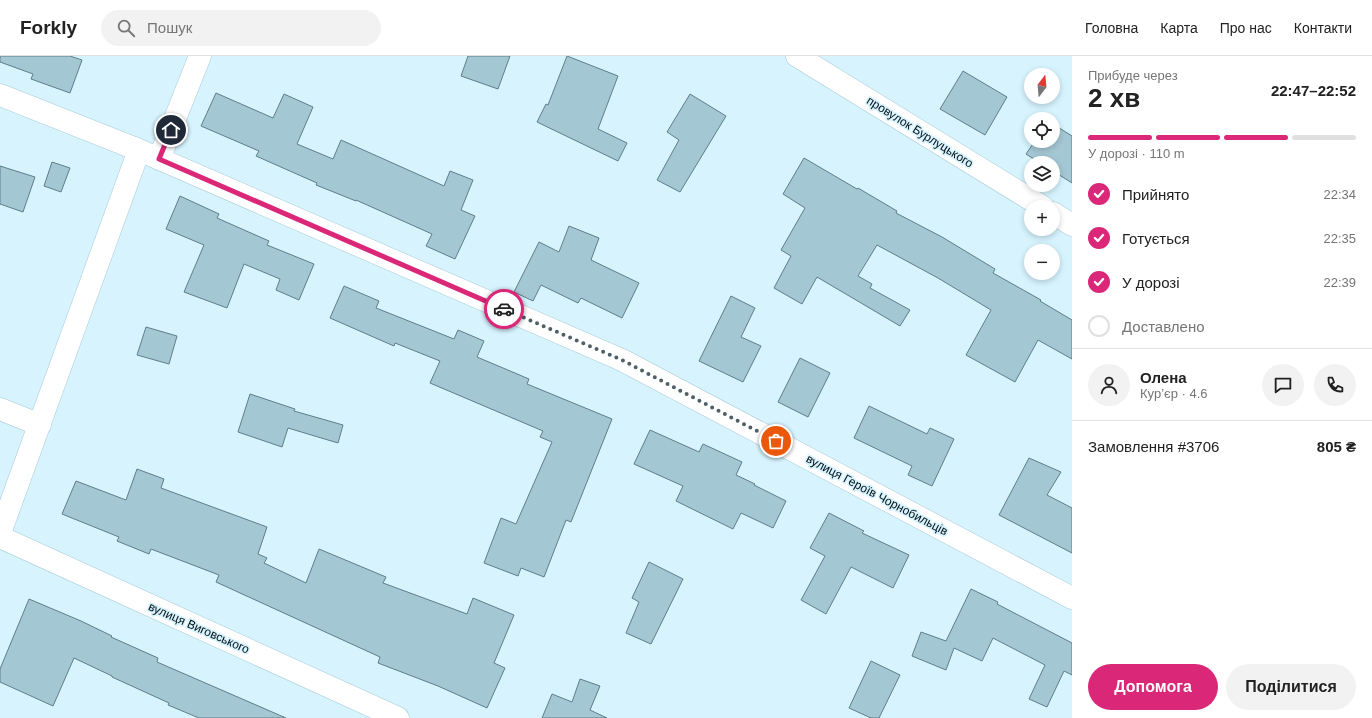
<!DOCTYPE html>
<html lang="uk">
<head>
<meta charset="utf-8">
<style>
  :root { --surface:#fff; --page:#f2f2f2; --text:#222; --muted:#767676; --line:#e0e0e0; --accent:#db2777 }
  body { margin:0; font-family:Helvetica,sans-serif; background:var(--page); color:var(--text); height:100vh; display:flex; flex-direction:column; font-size:15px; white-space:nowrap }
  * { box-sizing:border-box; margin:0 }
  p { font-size:13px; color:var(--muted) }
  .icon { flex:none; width:22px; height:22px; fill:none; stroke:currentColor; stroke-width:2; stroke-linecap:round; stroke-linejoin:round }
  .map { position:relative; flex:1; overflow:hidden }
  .drawer { display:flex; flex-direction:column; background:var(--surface); width:300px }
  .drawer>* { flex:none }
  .needle { width:26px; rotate:16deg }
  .fabs { position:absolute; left:1024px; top:12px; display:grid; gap:8px }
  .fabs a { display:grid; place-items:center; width:36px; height:36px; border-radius:50%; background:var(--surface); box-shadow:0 2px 6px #0003; font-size:20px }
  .pin { position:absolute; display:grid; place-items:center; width:34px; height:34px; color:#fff; margin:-17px; border:2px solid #fff; border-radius:50%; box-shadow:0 1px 4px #0007 }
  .courier { position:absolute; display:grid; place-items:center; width:40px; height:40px; margin:-20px; border:3px solid #db2777; border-radius:50%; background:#fff; color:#222; box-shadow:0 1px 5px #0007 }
  .head em { font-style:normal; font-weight:800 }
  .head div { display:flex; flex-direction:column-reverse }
  .head { display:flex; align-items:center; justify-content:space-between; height:68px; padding:0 16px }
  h1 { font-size:26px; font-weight:800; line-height:30px }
  .bar { display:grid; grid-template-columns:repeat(4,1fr); gap:6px 4px; align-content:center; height:48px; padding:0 16px }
  .bar i { height:5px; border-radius:3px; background:var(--line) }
  .bar .active { background:var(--accent) }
  .bar p { grid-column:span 4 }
  .line { display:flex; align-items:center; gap:10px; padding:0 16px; border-top:1px solid var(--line) }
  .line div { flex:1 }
  .round { display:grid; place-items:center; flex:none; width:42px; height:42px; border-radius:21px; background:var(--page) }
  ol { padding:0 16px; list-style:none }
  li { display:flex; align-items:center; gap:12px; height:44px }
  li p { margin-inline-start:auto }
  li .icon { padding:4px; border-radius:50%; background:var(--accent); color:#fff; stroke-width:4 }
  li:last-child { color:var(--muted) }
  li i { width:22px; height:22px; border:2px solid var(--line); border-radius:50% }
  .button { display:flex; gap:8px; margin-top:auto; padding:8px 16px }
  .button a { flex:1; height:46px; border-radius:24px; background:var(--accent); color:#fff; font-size:16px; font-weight:800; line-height:46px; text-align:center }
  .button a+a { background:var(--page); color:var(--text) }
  header { display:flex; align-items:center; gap:24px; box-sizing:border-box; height:56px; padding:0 20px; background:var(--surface); border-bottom:1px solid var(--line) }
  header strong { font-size:19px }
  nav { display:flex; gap:22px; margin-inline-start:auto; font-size:14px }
  .search { width:280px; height:36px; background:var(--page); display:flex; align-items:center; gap:10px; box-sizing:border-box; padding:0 14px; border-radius:22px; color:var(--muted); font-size:15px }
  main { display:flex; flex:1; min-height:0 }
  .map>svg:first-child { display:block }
</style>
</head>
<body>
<header>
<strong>Forkly</strong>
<div class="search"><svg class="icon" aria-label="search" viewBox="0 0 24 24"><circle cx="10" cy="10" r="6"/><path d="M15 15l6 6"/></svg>Пошук</div>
<nav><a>Головна</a><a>Карта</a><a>Про нас</a><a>Контакти</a></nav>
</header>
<main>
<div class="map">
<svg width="1072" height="662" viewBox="0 0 1072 662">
  <rect width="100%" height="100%" fill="#d6f3fe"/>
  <!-- building -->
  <path fill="#a4c7d4" stroke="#5d7e8a" d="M0,0H70L82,4L70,37L31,23L33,18L0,6Z
    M468,0H510L498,33L461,20Z
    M567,0L618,20L598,73L627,87L618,105L537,66L546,48L548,49Z
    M963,15L1007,41L985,79L940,53Z
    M216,37L273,62L284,38L313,51L297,88L333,103L341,84L444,130L450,115L473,124L461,154L475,160L455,203L426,190L432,178L356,144V145L316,129L317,127L256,100L259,95L201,70Z
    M690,38L726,60L680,136L657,124L679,84L667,76Z
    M1053,68L1072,80V127L1053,115V107H1040L1026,98L1035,85H1053Z
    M804,102L857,133L858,132L897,155L896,157L942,181L995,213L993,217L1041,244L1040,245L1072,264V303L1038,284L1015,326L966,299L991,254L938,222L877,189L858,220L872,228L870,232L910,254L900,270L817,221L802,248L774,232L791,200L781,194L805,152L783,138Z
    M52,106L70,112L61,136L44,130Z
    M0,110L35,121L23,156L0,148Z
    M180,140L219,158L217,162L269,185L267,189L314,208L299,244L276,234L280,223L244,208L227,252L184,236L204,189L166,173Z
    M569,170L599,182L591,204L639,227L622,262L581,242L578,247L541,229L533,245L514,236L539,186L559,196Z
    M344,230L379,245L376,252L454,283L458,274L484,285L477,301L529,323L527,328L612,363L571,466L566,464L544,521L521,512L518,520L484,507L501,462L516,468L552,386L540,381L543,375L430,327L440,305L395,287L394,290L330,262Z
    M731,240L755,252L741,281L761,290L743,326L699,305Z
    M146,271L177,280L169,308L137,299Z
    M800,302L830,317L808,361L778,346Z
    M250,338L295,353L294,355L343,369L338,387L288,372L282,391L238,376Z
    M869,350L927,378L930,372L954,383L932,430L908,419L912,410L854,382Z
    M650,374L699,396L703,388L742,406L736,419L755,428L754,429L786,445L773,472L741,457L733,473L676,445L683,430L634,408Z
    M1029,402L1061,416L1047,439L1072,452V497L999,459Z
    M137,413L164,423L161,432L267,471L258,498L267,502L264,507L306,527L319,493L386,521L383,527L467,558L473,542L514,559L494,607L505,612L487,652L438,630L378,607L380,601L216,526L219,519L151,493L149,498L117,485L119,481L62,458L76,425L126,444Z
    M829,457L864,475L862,477L909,499L893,532L851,511L826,558L801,544L825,500L810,492Z
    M649,506L683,523L651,588L626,577L639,546L632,542Z
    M971,533L998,546L997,548L1072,587V619L1064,615L1047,651L1029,643L1045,609L993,582L982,605L954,592L946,614L912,600L921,576L946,585Z
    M29,543L81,565L112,580L111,581L158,602L157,606L286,662H199L168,649L169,647L112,621V620L74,602L53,650L0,626V613Z
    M871,605L900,619L879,662H871L849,652Z
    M580,623L600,630L590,654L607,662H542L552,638L572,646Z"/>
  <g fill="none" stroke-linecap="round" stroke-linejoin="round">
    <!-- minor casing -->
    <g stroke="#a8cbd8" stroke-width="23">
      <path id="minor" d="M797,0L1043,151
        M0,39L139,94L622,304L1072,542
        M159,103L200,0
        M1053,157L1072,169
        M0,353L40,369
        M0,477L139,94
        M0,481L398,662"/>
    </g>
    <!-- minor -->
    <use href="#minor" stroke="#fff" stroke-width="22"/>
  </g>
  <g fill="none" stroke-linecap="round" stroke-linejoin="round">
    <!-- done -->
    <path stroke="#4e5f66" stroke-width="4" stroke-dasharray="0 7.2" d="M504,253L622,304L776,385"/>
    <!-- route -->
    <path stroke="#db2777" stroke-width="5" d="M171,74L159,103L504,253"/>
  </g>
  <g text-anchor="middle" stroke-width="3.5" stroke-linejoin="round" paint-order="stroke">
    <!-- street labels -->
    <g font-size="12" fill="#040f14" stroke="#d6f3fe">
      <text transform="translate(920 76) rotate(32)" y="4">провулок Бурлуцького</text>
      <text transform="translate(877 439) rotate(28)" y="4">вулиця Героїв Чорнобильців</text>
      <text transform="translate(199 572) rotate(24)" y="4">вулиця Виговського</text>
    </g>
  </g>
</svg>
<div class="fabs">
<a><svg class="needle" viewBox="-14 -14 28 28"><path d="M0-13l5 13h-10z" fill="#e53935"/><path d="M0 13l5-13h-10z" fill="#767676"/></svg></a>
<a><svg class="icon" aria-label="locate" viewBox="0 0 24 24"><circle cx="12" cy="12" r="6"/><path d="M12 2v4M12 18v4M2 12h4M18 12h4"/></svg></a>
<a><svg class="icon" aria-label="layers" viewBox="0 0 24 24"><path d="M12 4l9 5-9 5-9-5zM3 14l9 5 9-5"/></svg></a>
<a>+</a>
<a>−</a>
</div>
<div class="pin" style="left:776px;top:385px;background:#ea580c"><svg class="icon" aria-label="bag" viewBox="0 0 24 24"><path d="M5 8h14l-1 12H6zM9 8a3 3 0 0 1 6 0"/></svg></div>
<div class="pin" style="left:171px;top:74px;background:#1f2937"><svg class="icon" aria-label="home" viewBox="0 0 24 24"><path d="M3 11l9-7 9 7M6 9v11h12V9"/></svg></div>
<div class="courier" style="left:504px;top:253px"><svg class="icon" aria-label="car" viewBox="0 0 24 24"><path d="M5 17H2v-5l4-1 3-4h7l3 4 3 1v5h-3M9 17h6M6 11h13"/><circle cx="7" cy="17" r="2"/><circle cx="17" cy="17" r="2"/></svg></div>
</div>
<section class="drawer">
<div class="head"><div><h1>2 хв</h1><p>Прибуде через</p></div><em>22:47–22:52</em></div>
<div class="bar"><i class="active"></i><i class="active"></i><i class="active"></i><i></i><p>У дорозі · 110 m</p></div>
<ol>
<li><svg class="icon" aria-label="check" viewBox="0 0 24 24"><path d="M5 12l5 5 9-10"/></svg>Прийнято<p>22:34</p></li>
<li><svg class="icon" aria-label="check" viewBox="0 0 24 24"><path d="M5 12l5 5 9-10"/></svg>Готується<p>22:35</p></li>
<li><svg class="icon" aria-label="check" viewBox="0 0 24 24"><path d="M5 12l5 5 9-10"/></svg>У дорозі<p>22:39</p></li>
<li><i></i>Доставлено</li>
</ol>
<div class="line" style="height:72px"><a class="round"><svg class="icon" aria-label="person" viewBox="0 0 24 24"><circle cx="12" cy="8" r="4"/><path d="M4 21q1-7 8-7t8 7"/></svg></a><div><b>Олена</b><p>Кур’єр · 4.6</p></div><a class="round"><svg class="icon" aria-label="chat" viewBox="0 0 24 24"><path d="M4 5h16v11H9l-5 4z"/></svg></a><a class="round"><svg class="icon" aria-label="phone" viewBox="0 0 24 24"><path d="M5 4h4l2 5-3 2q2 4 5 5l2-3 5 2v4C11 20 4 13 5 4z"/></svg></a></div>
<div class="line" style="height:52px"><div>Замовлення #3706</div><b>805 ₴</b></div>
<div class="button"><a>Допомога</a><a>Поділитися</a></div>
</section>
</main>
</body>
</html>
